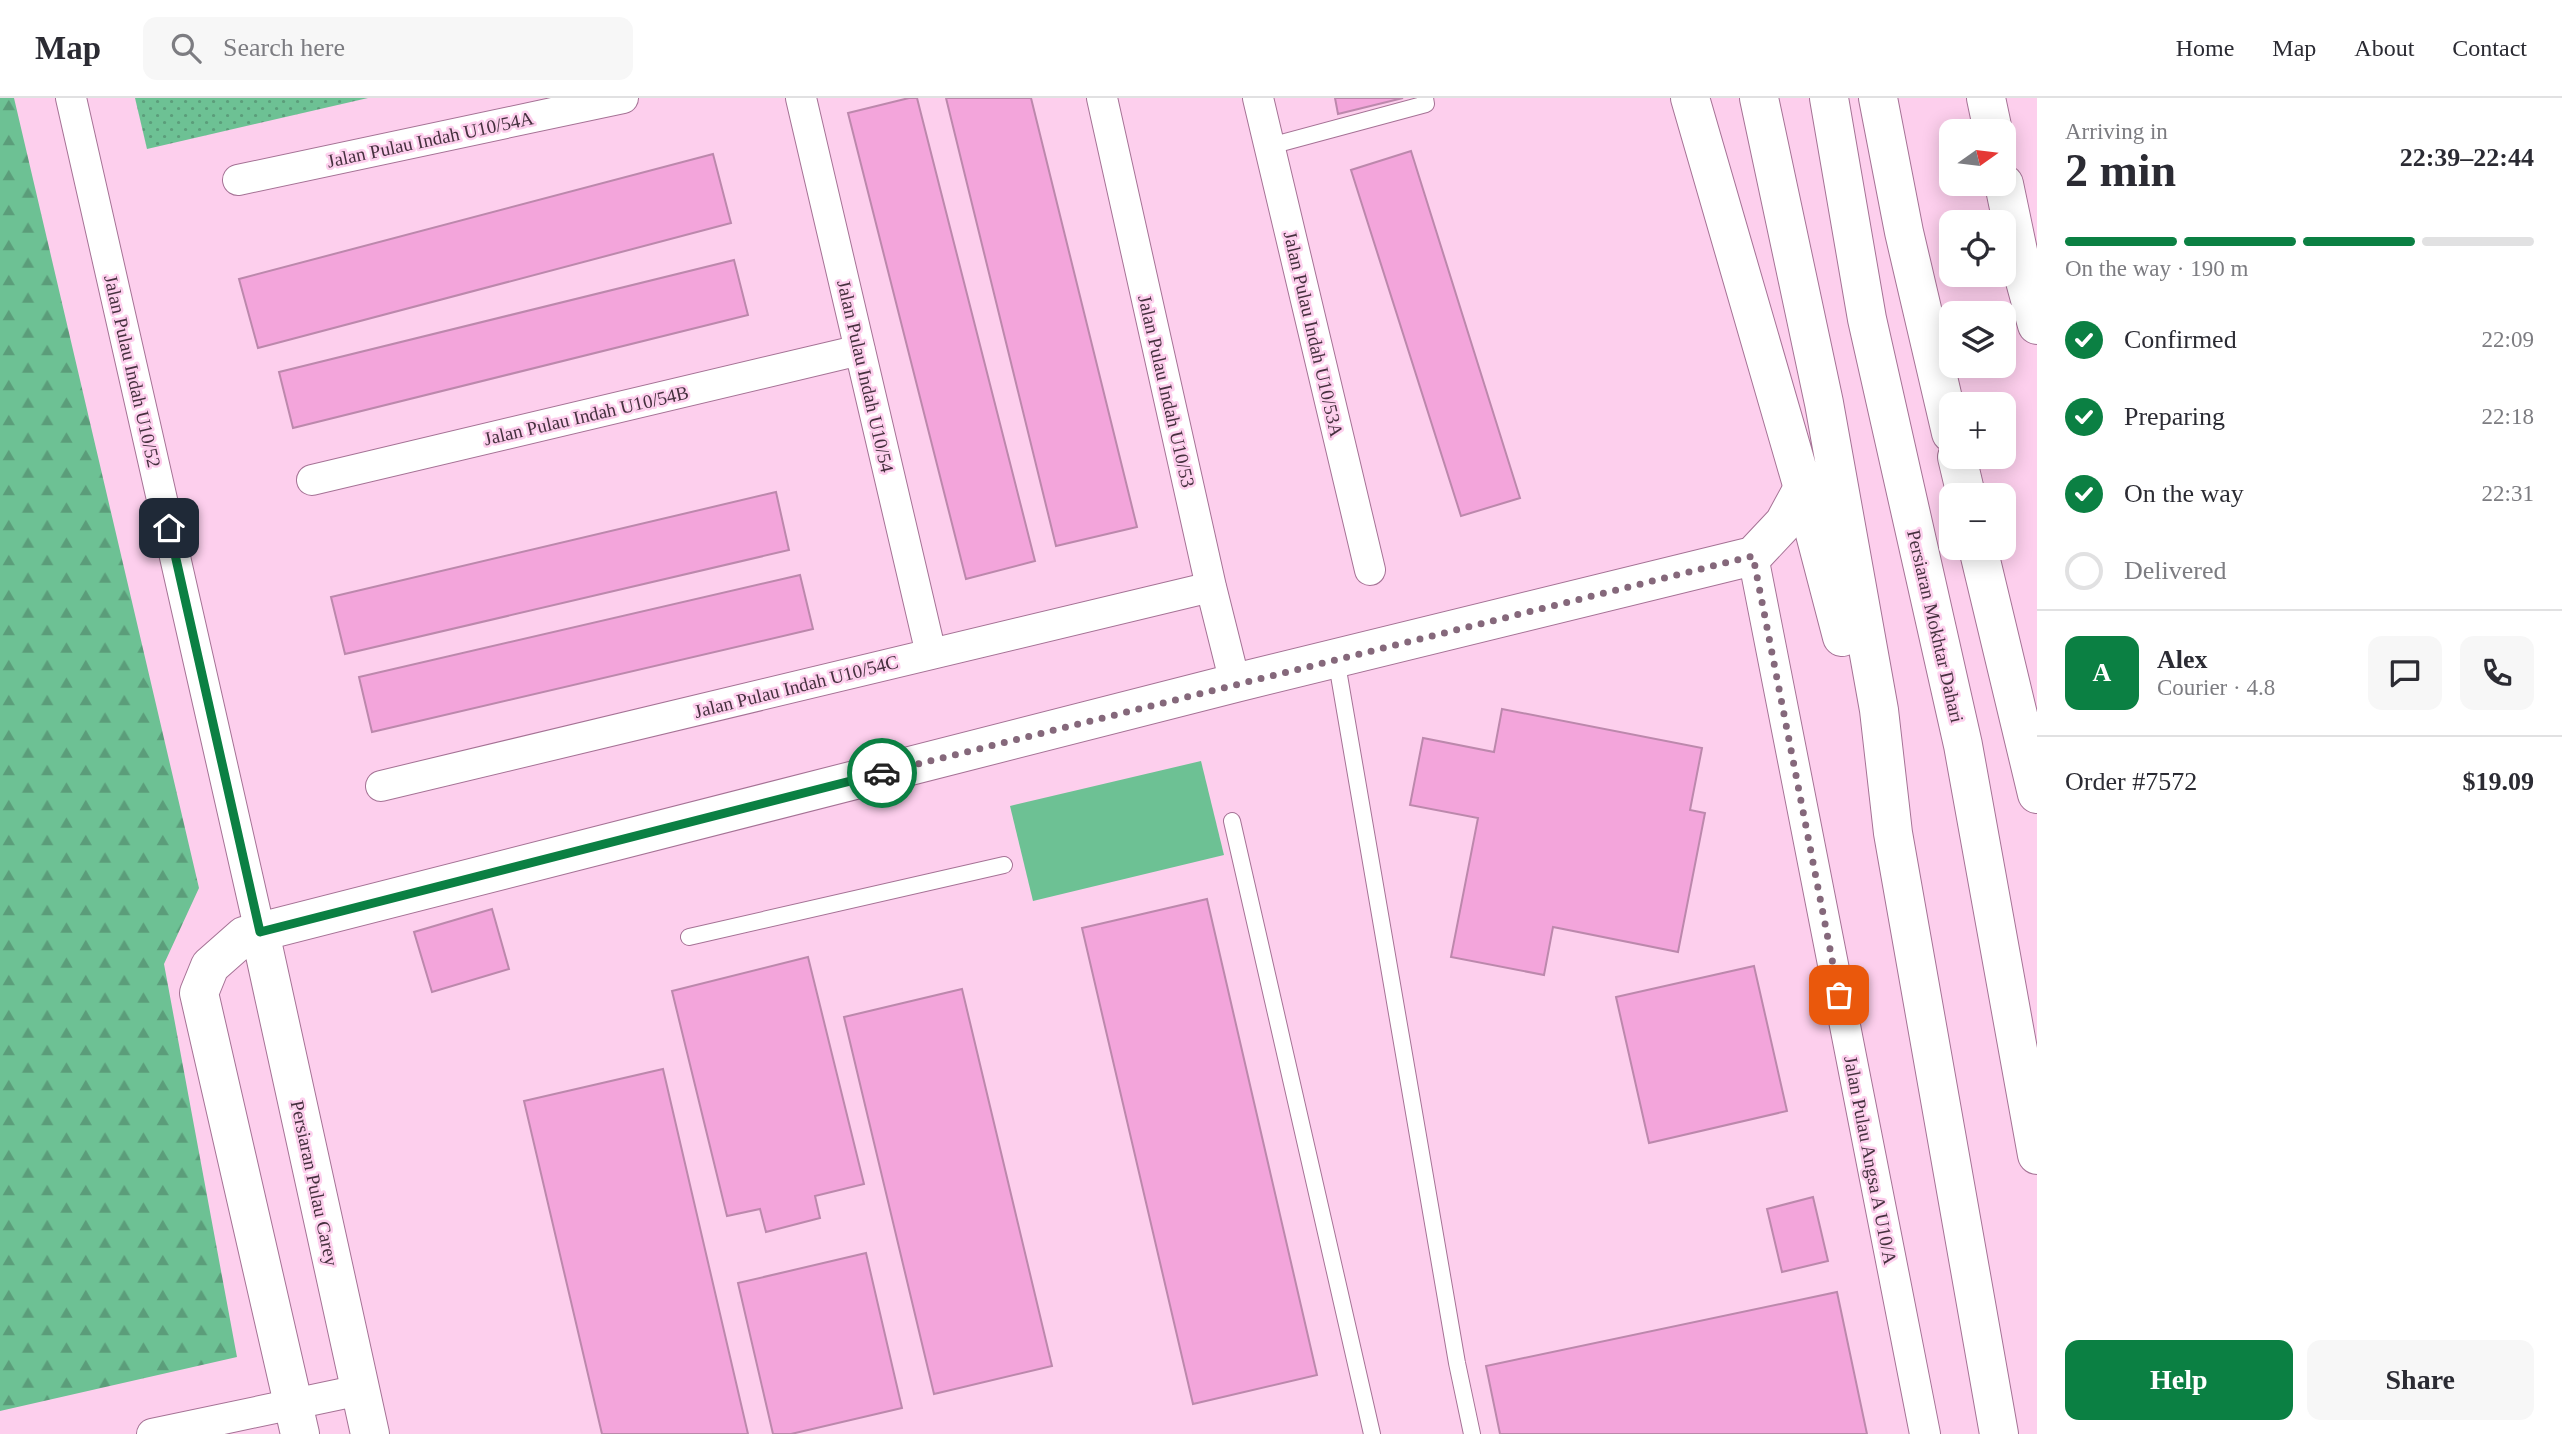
<!DOCTYPE html>
<html lang="en">
<head>
<meta charset="utf-8">
<style>
  :root { --surface:#fff; --page:#f7f7f7; --text:#2b2b33; --muted:#7c7c81; --line:#e1e1e2; --accent:#0b8043 }
  body { margin:0; font-family:"Times New Roman",serif; background:var(--page); color:var(--text); height:100vh; display:flex; flex-direction:column; font-size:26px; white-space:nowrap }
  * { box-sizing:border-box; margin:0 }
  p { font-size:23px; color:var(--muted) }
  .icon { flex:none; width:38px; height:38px; fill:none; stroke:currentColor; stroke-width:2; stroke-linecap:round; stroke-linejoin:round }
  .map { position:relative; flex:1; overflow:hidden }
  .drawer { display:flex; flex-direction:column; background:var(--surface); width:525px }
  .drawer>* { flex:none }
  .needle { width:46px; rotate:76deg }
  .buttons { position:absolute; left:1939px; top:21px; display:grid; gap:14px }
  .buttons a { display:grid; place-items:center; width:77px; height:77px; border-radius:14px; background:var(--surface); box-shadow:0 4px 18px #0003; font-size:35px }
  .pin { position:absolute; display:grid; place-items:center; width:60px; height:60px; color:#fff; margin:-30px; border-radius:14px; box-shadow:0 4px 10px #0006 }
  .courier { position:absolute; display:grid; place-items:center; width:70px; height:70px; margin:-35px; border:5px solid #0b8043; border-radius:50%; background:#fff; color:#222; box-shadow:0 2px 9px #0007 }
  .head em { font-style:normal; font-weight:600 }
  .head div { display:flex; flex-direction:column-reverse }
  .head { display:flex; align-items:center; justify-content:space-between; height:119px; padding:0 28px }
  h1 { font-size:46px; font-weight:600; line-height:52px }
  .bar { display:grid; grid-template-columns:repeat(4,1fr); gap:10px 7px; align-content:center; height:84px; padding:0 28px }
  .bar i { height:9px; border-radius:5px; background:var(--line) }
  .bar .on { background:var(--accent) }
  .bar p { grid-column:span 4 }
  .line { display:flex; align-items:center; gap:18px; padding:0 28px; border-top:2px solid var(--line) }
  .line div { flex:1 }
  .round { display:grid; place-items:center; flex:none; width:74px; height:74px; border-radius:14px; background:var(--page) }
  ol { padding:0 28px; list-style:none }
  li { display:flex; align-items:center; gap:21px; height:77px }
  li p { margin-inline-start:auto }
  li .icon { padding:7px; border-radius:50%; background:var(--accent); color:#fff; stroke-width:4 }
  li:last-child { color:var(--muted) }
  li i { width:38px; height:38px; border:4px solid var(--line); border-radius:50% }
  .cta { display:flex; gap:14px; margin-top:auto; padding:14px 28px }
  .cta a { flex:1; height:80px; border-radius:14px; background:var(--accent); color:#fff; font-size:28px; font-weight:600; line-height:80px; text-align:center }
  .cta a+a { background:var(--page); color:var(--text) }
  header { display:flex; align-items:center; gap:42px; box-sizing:border-box; height:98px; padding:0 35px; background:var(--surface); border-bottom:2px solid var(--line) }
  header strong { font-size:33px }
  nav { display:flex; gap:38px; margin-inline-start:auto; font-size:24px }
  .search { width:490px; height:63px; background:var(--page); display:flex; align-items:center; gap:18px; box-sizing:border-box; padding:0 24px; border-radius:14px; color:var(--muted); font-size:26px }
  main { display:flex; flex:1; min-height:0 }
  .map>svg:first-child { display:block }
</style>
</head>
<body>
<header>
<strong>Map</strong>
<div class="search"><svg class="icon" aria-label="search" viewBox="0 0 24 24"><circle cx="10" cy="10" r="6"/><path d="M15 15l6 6"/></svg>Search here</div>
<nav><a>Home</a><a>Map</a><a>About</a><a>Contact</a></nav>
</header>
<main>
<div class="map">
<svg width="2037" height="1336" viewBox="0 0 2037 1336">
  <defs>
    <pattern id="forest-firs" width="22" height="20" patternUnits="userSpaceOnUse" patternTransform="scale(1.75)"><rect width="22" height="20" fill="#6dc194"/><path d="M5 1l3.5 6h-7zM16 11l3.5 6h-7z" fill="#5b9d7a"/></pattern>
    <pattern id="park-dots" width="8" height="8" patternUnits="userSpaceOnUse" patternTransform="scale(1.75)"><rect width="8" height="8" fill="#6dc194"/><path d="M2 2h.1M6 6h.1" fill="none" stroke="#5b9d7a" stroke-width="1.8" stroke-linecap="round"/></pattern>
  </defs>
  <rect width="100%" height="100%" fill="#fdcfed"/>
  <!-- grass -->
  <path fill="#6dc194" d="M1201,663L1224,757L1033,803L1010,708Z"/>
  <!-- forest -->
  <path fill="url(#forest-firs)" d="M0,0H14L199,790L164,866L237,1259L0,1313Z"/>
  <!-- park -->
  <path fill="url(#park-dots)" d="M135,0H368L147,51Z"/>
  <!-- building -->
  <path fill="#f3a5db" stroke="#bc88ac" stroke-width="2" d="M909,0H917L1035,463L966,481L848,15Z
    M946,0H1031L1137,429L1056,448Z
    M1335,0H1403L1338,16Z
    M1411,53L1520,400L1461,418L1351,72Z
    M713,56L731,125L258,250L239,181Z
    M734,162L748,217L293,330L279,274Z
    M776,394L789,452L345,556L331,499Z
    M800,477L813,531L372,634L359,579Z
    M1502,611L1702,650L1690,712L1705,715L1678,854L1553,829L1544,877L1451,859L1478,720L1410,707L1423,640L1494,654Z
    M1207,801L1317,1277L1193,1306L1082,830Z
    M492,811L509,871L432,894L414,834Z
    M808,859L864,1086L815,1098L820,1120L766,1134L760,1111L727,1118L672,893Z
    M1754,868L1787,1013L1649,1045L1616,899Z
    M962,891L1052,1268L934,1296L844,919Z
    M663,971L748,1336H602L524,1003Z
    M1813,1099L1828,1163L1782,1174L1767,1111Z
    M866,1155L902,1310L791,1336H773L738,1185Z
    M1837,1194L1867,1336H1500L1486,1268Z"/>
  <g fill="none" stroke-linecap="round" stroke-linejoin="round">
    <!-- service casing -->
    <g stroke="#a57295" stroke-width="18">
      <path id="service" d="M1270,48L1426,6L1425,0
        M1336,560L1457,1265L1472,1336
        M1232,723L1372,1336
        M689,839L1004,767"/>
    </g>
    <!-- minor casing -->
    <g stroke="#a57295" stroke-width="32">
      <path id="minor" d="M71,0L260,834
        M801,0L931,556
        M1102,0L1211,489L1235,585
        M1258,0L1370,472
        M238,82L623,0
        M312,382L860,252
        M1753,458L1925,1336
        M381,688L1211,489
        M152,1336L360,1292"/>
    </g>
    <!-- tertiary casing -->
    <g stroke="#a57295" stroke-width="40">
      <path id="tertiary" d="M260,834L370,1336
        M300,1336L199,895L210,868L244,838L1235,585L1753,458L1784,425L1803,390"/>
    </g>
    <!-- primary casing -->
    <g stroke="#a57295" stroke-width="40">
      <path id="primary" d="M1690,0L1803,390L1842,539
        M1759,0L1824,305L1879,612L1893,735L1999,1336
        M1829,0L1867,221L1963,647L2037,1057
        M1878,0L1904,134L1951,335
        M1986,0L1993,33
        M2004,86L2022,172L2037,227
        M1957,359L1966,397
        M1978,450L2037,696"/>
    </g>
    <!-- service -->
    <use href="#service" stroke="#fff" stroke-width="16"/>
    <!-- minor -->
    <use href="#minor" stroke="#fff" stroke-width="30"/>
    <!-- tertiary -->
    <use href="#tertiary" stroke="#fff" stroke-width="38"/>
    <!-- primary -->
    <use href="#primary" stroke="#fff" stroke-width="38"/>
  </g>
  <g fill="none" stroke-linecap="round" stroke-linejoin="round">
    <!-- done -->
    <path stroke="#85687b" stroke-width="7" stroke-dasharray="0 12.6" d="M882,675L1753,458L1839,897"/>
    <!-- route -->
    <path stroke="#0b8043" stroke-width="9" d="M169,430L260,834L882,675"/>
  </g>
  <g text-anchor="middle" stroke-width="5" stroke-linejoin="round" paint-order="stroke">
    <!-- street labels -->
    <g font-size="19" fill="#45303e" stroke="#fdcfed">
      <text transform="translate(430 41) rotate(-12)" y="7">Jalan Pulau Indah U10/54A</text>
      <text transform="translate(1314 236) rotate(77)" y="7">Jalan Pulau Indah U10/53A</text>
      <text transform="translate(133 273) rotate(77)" y="7">Jalan Pulau Indah U10/52</text>
      <text transform="translate(866 278) rotate(77)" y="7">Jalan Pulau Indah U10/54</text>
      <text transform="translate(1167 293) rotate(77)" y="7">Jalan Pulau Indah U10/53</text>
      <text transform="translate(586 317) rotate(-13)" y="7">Jalan Pulau Indah U10/54B</text>
      <text transform="translate(1936 528) rotate(77)" y="7">Persiaran Mokhtar Dahari</text>
      <text transform="translate(796 588) rotate(-14)" y="7">Jalan Pulau Indah U10/54C</text>
      <text transform="translate(1871 1062) rotate(79)" y="7">Jalan Pulau Angsa A U10/A</text>
      <text transform="translate(315 1085) rotate(78)" y="7">Persiaran Pulau Carey</text>
    </g>
  </g>
</svg>
<div class="buttons">
<a><svg class="needle" viewBox="-14 -14 28 28"><path d="M0-13l5 13h-10z" fill="#e53935"/><path d="M0 13l5-13h-10z" fill="#7c7c81"/></svg></a>
<a><svg class="icon" aria-label="locate" viewBox="0 0 24 24"><circle cx="12" cy="12" r="6"/><path d="M12 2v4M12 18v4M2 12h4M18 12h4"/></svg></a>
<a><svg class="icon" aria-label="layers" viewBox="0 0 24 24"><path d="M12 4l9 5-9 5-9-5zM3 14l9 5 9-5"/></svg></a>
<a>+</a>
<a>−</a>
</div>
<div class="pin" style="left:1839px;top:897px;background:#ea580c"><svg class="icon" aria-label="bag" viewBox="0 0 24 24"><path d="M5 8h14l-1 12H6zM9 8a3 3 0 0 1 6 0"/></svg></div>
<div class="pin" style="left:169px;top:430px;background:#1f2937"><svg class="icon" aria-label="home" viewBox="0 0 24 24"><path d="M3 11l9-7 9 7M6 9v11h12V9"/></svg></div>
<div class="courier" style="left:882px;top:675px"><svg class="icon" aria-label="car" viewBox="0 0 24 24"><path d="M5 17H2v-5l4-1 3-4h7l3 4 3 1v5h-3M9 17h6M6 11h13"/><circle cx="7" cy="17" r="2"/><circle cx="17" cy="17" r="2"/></svg></div>
</div>
<section class="drawer">
<div class="head"><div><h1>2 min</h1><p>Arriving in</p></div><em>22:39–22:44</em></div>
<div class="bar"><i class="on"></i><i class="on"></i><i class="on"></i><i></i><p>On the way · 190 m</p></div>
<ol>
<li><svg class="icon" aria-label="check" viewBox="0 0 24 24"><path d="M5 12l5 5 9-10"/></svg>Confirmed<p>22:09</p></li>
<li><svg class="icon" aria-label="check" viewBox="0 0 24 24"><path d="M5 12l5 5 9-10"/></svg>Preparing<p>22:18</p></li>
<li><svg class="icon" aria-label="check" viewBox="0 0 24 24"><path d="M5 12l5 5 9-10"/></svg>On the way<p>22:31</p></li>
<li><i></i>Delivered</li>
</ol>
<div class="line" style="height:126px"><b class="round" style="background:var(--accent);color:#fff">A</b><div><b>Alex</b><p>Courier · 4.8</p></div><a class="round"><svg class="icon" aria-label="chat" viewBox="0 0 24 24"><path d="M4 5h16v11H9l-5 4z"/></svg></a><a class="round"><svg class="icon" aria-label="phone" viewBox="0 0 24 24"><path d="M5 4h4l2 5-3 2q2 4 5 5l2-3 5 2v4C11 20 4 13 5 4z"/></svg></a></div>
<div class="line" style="height:91px"><div>Order #7572</div><b>$19.09</b></div>
<div class="cta"><a>Help</a><a>Share</a></div>
</section>
</main>
</body>
</html>
